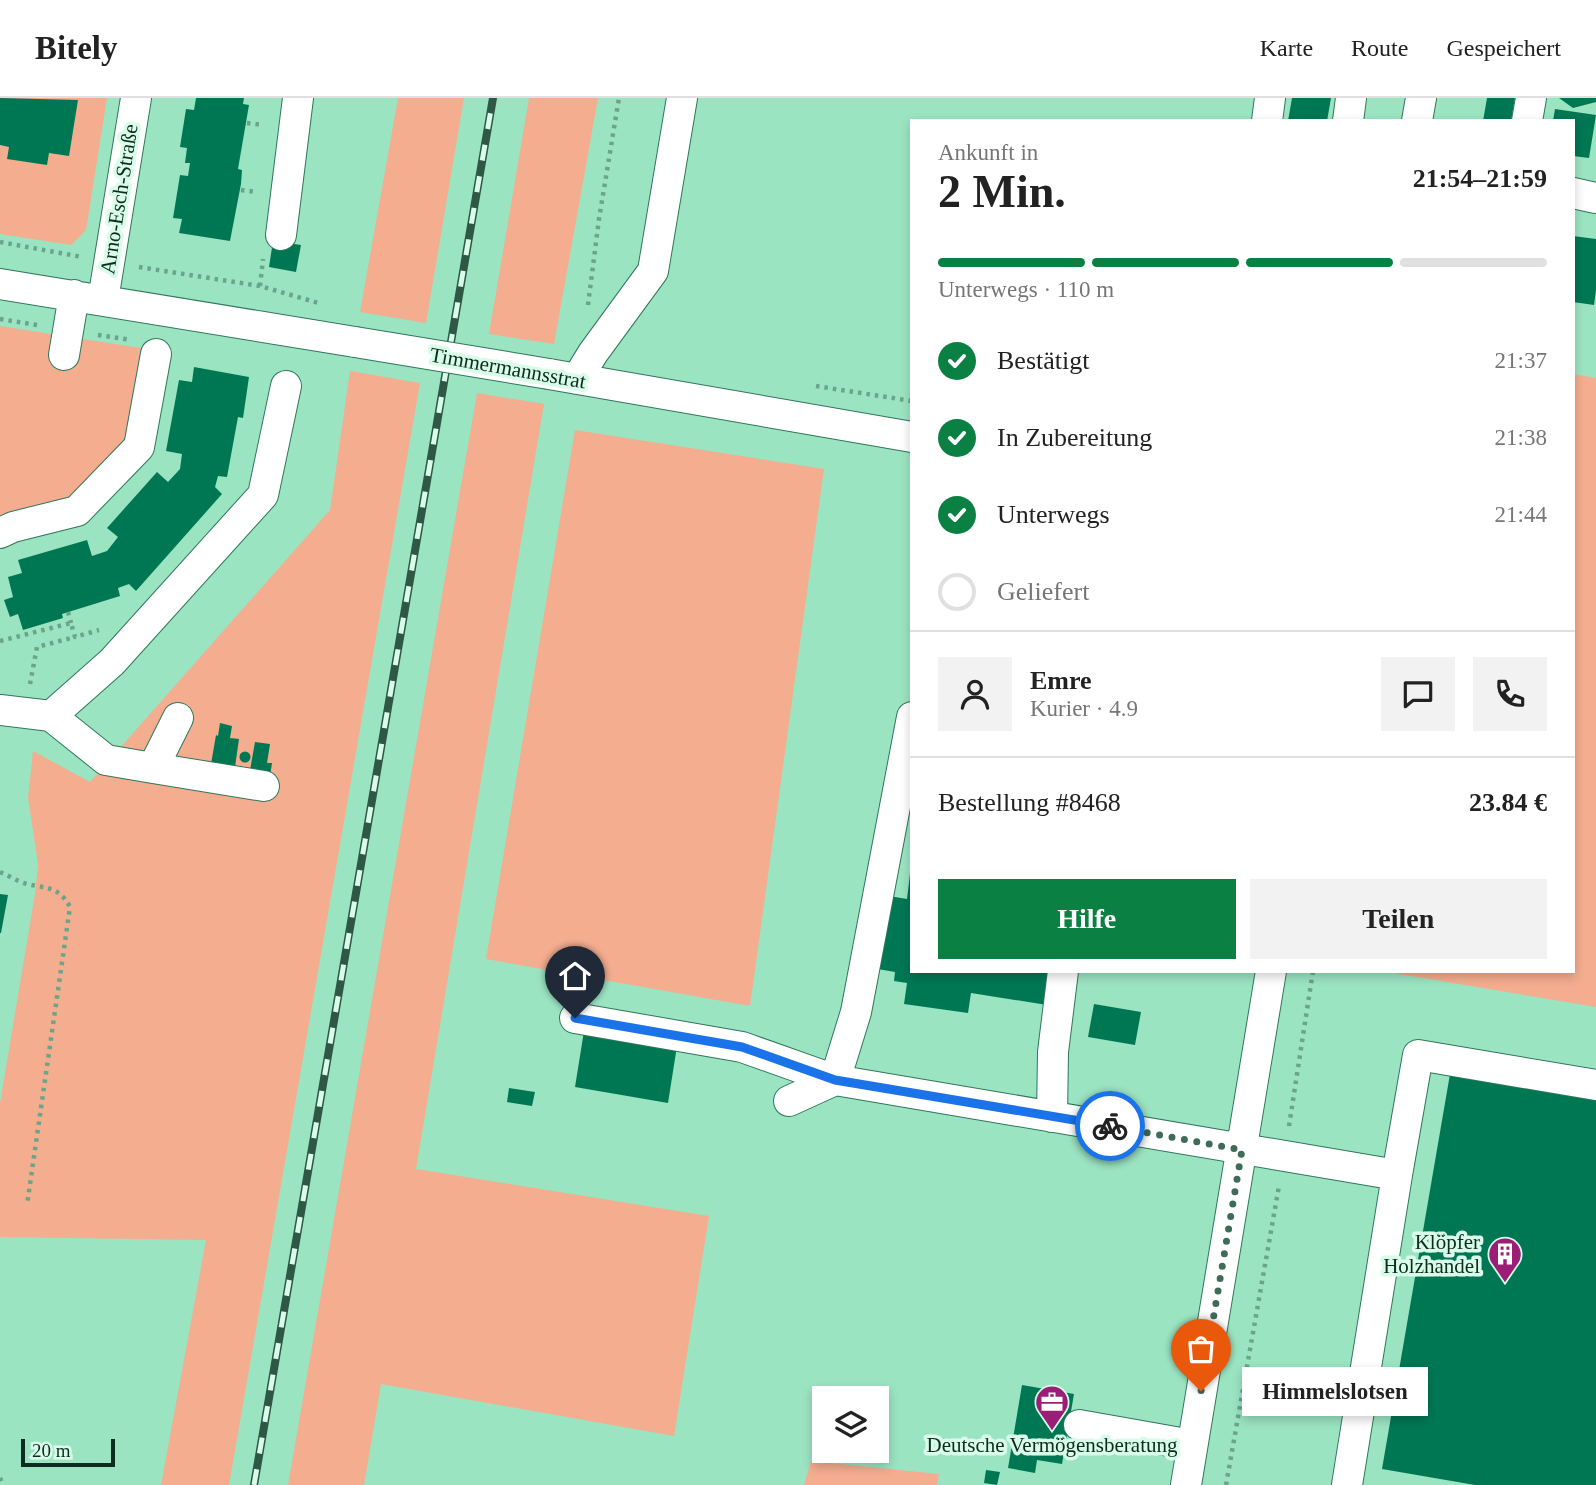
<!DOCTYPE html>
<html lang="de">
<head>
<meta charset="utf-8">
<style>
  :root { --surface:#fff; --page:#f2f2f2; --text:#222; --muted:#767676; --line:#e0e0e0; --accent:#0b8043 }
  body { margin:0; font-family:"Times New Roman",serif; background:var(--page); color:var(--text); height:100vh; display:flex; flex-direction:column; font-size:26px; white-space:nowrap }
  * { box-sizing:border-box; margin:0 }
  p { font-size:23px; color:var(--muted) }
  .icon { flex:none; width:38px; height:38px; fill:none; stroke:currentColor; stroke-width:2; stroke-linecap:round; stroke-linejoin:round }
  .map { position:relative; flex:1; overflow:hidden }
  .sheet { position:absolute; left:910px; top:21px; width:665px; height:854px; display:flex; flex-direction:column; background:var(--surface); border-radius:0px; box-shadow:0 4px 10px #0003 }
  .sheet>* { flex:none }
  .tools { position:absolute; left:812px; top:1288px; display:grid; gap:14px }
  .tools a { display:grid; place-items:center; width:77px; height:77px; border-radius:0px; background:var(--surface); box-shadow:0 4px 10px #0003; font-size:35px }
  .scale { position:absolute; left:21px; bottom:18px; width:94px; box-sizing:border-box; padding-left:7px; border:4px solid #0d2c1f; border-top:0; font-size:19px; line-height:24px; white-space:nowrap; color:#0d2c1f; -webkit-text-stroke:5px #d9fcea; paint-order:stroke }
  .pin { position:absolute; display:grid; place-items:center; width:60px; height:60px; color:#fff; margin:-72px -30px; border-radius:50% 50% 50% 0; rotate:-45deg; box-shadow:0 0 7px #0007 }
  .pin .icon { rotate:45deg }
  .courier { position:absolute; display:grid; place-items:center; width:70px; height:70px; margin:-35px; border:5px solid #1a73e8; border-radius:50%; background:#fff; color:#222; box-shadow:0 2px 9px #0007 }
  .bubble { position:absolute; height:49px; border-radius:0px; background:var(--surface); box-shadow:0 4px 10px #0003; font-size:23px; font-weight:700; line-height:49px; text-align:center }
  .headline em { font-style:normal; font-weight:700 }
  .headline div { display:flex; flex-direction:column-reverse }
  .headline { display:flex; align-items:center; justify-content:space-between; height:119px; padding:0 28px }
  h1 { font-size:46px; font-weight:700; line-height:52px }
  .bar { display:grid; grid-template-columns:repeat(4,1fr); gap:10px 7px; align-content:center; height:84px; padding:0 28px }
  .bar i { height:9px; border-radius:5px; background:var(--line) }
  .bar .active { background:var(--accent) }
  .bar p { grid-column:span 4 }
  .line { display:flex; align-items:center; gap:18px; padding:0 28px; border-top:2px solid var(--line) }
  .line div { flex:1 }
  .round { display:grid; place-items:center; flex:none; width:74px; height:74px; border-radius:0px; background:var(--page) }
  ol { padding:0 28px; list-style:none }
  li { display:flex; align-items:center; gap:21px; height:77px }
  li p { margin-inline-start:auto }
  li .icon { padding:7px; border-radius:50%; background:var(--accent); color:#fff; stroke-width:4 }
  li:last-child { color:var(--muted) }
  li i { width:38px; height:38px; border:4px solid var(--line); border-radius:50% }
  .action { display:flex; gap:14px; margin-top:auto; padding:14px 28px }
  .action a { flex:1; height:80px; border-radius:0px; background:var(--accent); color:#fff; font-size:28px; font-weight:700; line-height:80px; text-align:center }
  .action a+a { background:var(--page); color:var(--text) }
  header { display:flex; align-items:center; gap:42px; box-sizing:border-box; height:98px; padding:0 35px; background:var(--surface); border-bottom:2px solid var(--line) }
  header strong { font-size:33px }
  nav { display:flex; gap:38px; margin-inline-start:auto; font-size:24px }
  .map>svg:first-child { display:block }
</style>
</head>
<body>
<header>
<strong>Bitely</strong>
<nav><a>Karte</a><a>Route</a><a>Gespeichert</a></nav>
</header>
<div class="map">
<svg width="1596" height="1387" viewBox="0 0 1596 1387">
  <rect width="100%" height="100%" fill="#9be4c2"/>
  <!-- green -->
  <path fill="#f4ad8f" d="M0,0H107L86,132L71,147L0,136Z
    M398,0H464L426,225L360,214Z
    M529,0H598L554,246L489,236Z
    M0,228L147,251L130,342L76,400L0,425Z
    M350,273L420,285L229,1387H161L206,1142L0,1139V1005L35,796L38,766L28,700L33,653L90,684L330,412Z
    M1573,276L1596,280V909L1381,873H1573Z
    M477,295L544,306L416,1071L709,1118L674,1338L381,1286L364,1387H288Z
    M575,332L824,371L750,908L486,861Z
    M811,1363L939,1376L937,1387H804Z"/>
  <!-- building -->
  <path fill="#007753" d="M0,0L78,2L69,58L49,55L47,67L7,61L9,49L0,47Z
    M196,0H244L243,6L249,7L238,71L242,72L241,86L230,143L179,135L182,121L173,120L180,77L188,78L190,65H185L187,50L180,49L186,11L194,12Z
    M1292,0H1331L1327,23H1288Z
    M1487,0H1515L1511,23H1483Z
    M1559,0H1596V4L1573,10Z
    M1555,11L1596,17L1589,60L1573,58V23H1553Z
    M1573,138L1596,141V192L1594,207L1573,204Z
    M273,143L301,147L296,174L269,169Z
    M194,269L249,279L243,320L238,319L227,379L218,378L215,389L222,396L136,493L129,486L118,490L120,498L62,516L63,520L23,532L18,516L10,519L4,502L13,499L8,479L22,475L18,462L87,442L92,458L107,453L118,439L107,430L157,374L168,384L180,371L182,356L166,353L179,282L192,284Z
    M220,625L232,628L230,640L239,641L234,676L210,672L216,637L218,638Z
    M255,644L270,646L267,665H272L270,678H249Z
    M239.5 659a5.5 5.5 0 1 1 11 0a5.5 5.5 0 1 1-11 0Z
    M910,776L912,873H1052L1047,907L971,895L968,915L904,906L907,885L894,883L895,874L872,870L883,797L907,801Z
    M0,796L8,797L1,835H0Z
    M1094,906L1141,914L1135,947L1088,939Z
    M584,933L677,948L668,1005L575,989Z
    M1450,976L1596,1001V1387H1475L1382,1371Z
    M509,990L535,994L532,1008L507,1004Z
    M1022,1287L1074,1296L1062,1366L1037,1362L1035,1375L1008,1370Z
    M986,1372L1000,1374L997,1387L984,1385Z"/>
  <g fill="none" stroke-linecap="round" stroke-linejoin="round">
    <!-- minor casing -->
    <g stroke="#2e7759" stroke-width="32">
      <path id="minor" d="M1267,23L1270,0
        M1348,23L1351,0
        M1417,23L1421,0
        M1527,23L1531,0
        M1573,95L1596,100
        M281,137L298,0
        M0,186L355,244
        M103,202L136,0
        M64,257L74,197
        M549,276L912,339
        M577,281L593,255L653,173L682,0
        M0,435L13,429L77,413L139,349L156,256
        M0,612L51,618L112,564L263,397L286,288
        M51,618L106,662L153,670L178,620
        M153,670L264,688
        M575,920L742,949L835,982L856,914L912,619
        M789,1003L835,982L1397,1077L1347,1387
        M1052,1019L1053,954L1063,873
        M1397,1077L1418,957L1596,987
        M1079,1327L1192,1347
        M1186,1387L1271,873"/>
    </g>
    <!-- path -->
    <path stroke="#6aa489" stroke-width="4.5" stroke-dasharray="3.5 5" stroke-linecap="butt" d="M247,25L263,27
      M241,92L257,94
      M0,144L82,159
      M139,169L260,188L322,206
      M260,188L263,161
      M588,207L599,121L619,0
      M0,221L37,227
      M98,237L131,242
      M816,288L912,303
      M68,514L71,525
      M0,543L71,525L75,539L99,532
      M30,586L37,549L75,539
      M0,774C7,777 14,781 21,784C43,792 57,785 70,809L27,1107
      M1289,1028L1313,873
      M0,1380L3,1387
      M1226,1387L1279,1088"/>
    <!-- minor -->
    <use href="#minor" stroke="#fff" stroke-width="30"/>
    <!-- rail casing -->
    <g stroke="#2e5745" stroke-width="8">
      <path id="rail" d="M254,1387L493,0"/>
    </g>
    <!-- rail -->
    <use href="#rail" stroke="#d9fcea" stroke-width="5" stroke-dasharray="16" stroke-linecap="butt"/>
    <!-- minor-bridge casing -->
    <g stroke="#2e7759" stroke-width="32" stroke-linecap="butt">
      <path id="minor-bridge" d="M355,244L549,276"/>
    </g>
    <!-- minor-bridge -->
    <use href="#minor-bridge" stroke="#fff" stroke-width="30"/>
  </g>
  <g fill="none" stroke-linecap="round" stroke-linejoin="round">
    <!-- done -->
    <path stroke="#3f6c58" stroke-width="7" stroke-dasharray="0 12.6" d="M1110,1028L1242,1052L1201,1293"/>
    <!-- route -->
    <path stroke="#1a73e8" stroke-width="9" d="M575,920L742,949L835,982L1110,1028"/>
  </g>
  <!-- icons -->
  <defs>
    <g id="building-pin" transform="scale(1.75)"><path d="M0 17L-7.5 6A9.5 9.5 0 1 1 7.5 6Z" fill="#9a1e75" stroke="#d9fcea"/><path d="M-4-6H4V6H1V3H-1V6H-4ZM-2.5-4.3h1.7v1.8h-1.7ZM.8-4.3h1.7v1.8H.8ZM-2.5-1h1.7V.8h-1.7ZM.8-1h1.7V.8H.8Z" fill="#fff"/></g>
    <g id="office-pin" transform="scale(1.75)"><path d="M0 17L-7.5 6A9.5 9.5 0 1 1 7.5 6Z" fill="#9a1e75" stroke="#d9fcea"/><path d="M-6-3h4V-5.5h4V-3h4V5H-6ZM-1-4.5V-3h2v-1.5ZM-6 0V1H6V0Z" fill="#fff"/></g>
  </defs>
  <g fill-rule="evenodd">
    <use href="#building-pin" x="1505" y="1156"/>
    <use href="#office-pin" x="1052" y="1304"/>
  </g>
  <g text-anchor="middle" stroke-width="7" stroke-linejoin="round" paint-order="stroke">
    <!-- street labels -->
    <g font-size="21" fill="#0d2c1f" stroke="#d9fcea">
      <text transform="translate(119 101) rotate(-81)" y="7">Arno-Esch-Straße</text>
      <text transform="translate(508 270) rotate(10)" y="7">Timmermannsstrat</text>
    </g>
    <!-- poi labels -->
    <g font-size="21" fill="#0d2c1f" stroke="#d9fcea" text-anchor="end">
      <text x="1480" y="1151">Klöpfer<tspan x="1480" dy="24">Holzhandel</tspan></text>
      <text x="1052" y="1354" text-anchor="middle">Deutsche Vermögensberatung</text>
    </g>
  </g>
</svg>
<div class="tools">
<a><svg class="icon" aria-label="layers" viewBox="0 0 24 24"><path d="M12 4l9 5-9 5-9-5zM3 14l9 5 9-5"/></svg></a>
</div>
<div class="scale">20 m</div>
<div class="pin" style="left:1201px;top:1293px;background:#ea580c"><svg class="icon" aria-label="bag" viewBox="0 0 24 24"><path d="M5 8h14l-1 12H6zM9 8a3 3 0 0 1 6 0"/></svg></div>
<div class="pin" style="left:575px;top:920px;background:#1f2937"><svg class="icon" aria-label="home" viewBox="0 0 24 24"><path d="M3 11l9-7 9 7M6 9v11h12V9"/></svg></div>
<div class="courier" style="left:1110px;top:1028px"><svg class="icon" aria-label="bike" viewBox="0 0 24 24"><circle cx="6" cy="16" r="4"/><circle cx="18" cy="16" r="4"/><path d="M6 16l4-8h5l3 8M10 8l3 8H6M13 5h3"/></svg></div>
<div class="bubble" style="left:1242px;top:1269px;width:186px">Himmelslotsen</div>
<section class="sheet">
<div class="headline"><div><h1>2 Min.</h1><p>Ankunft in</p></div><em>21:54–21:59</em></div>
<div class="bar"><i class="active"></i><i class="active"></i><i class="active"></i><i></i><p>Unterwegs · 110 m</p></div>
<ol>
<li><svg class="icon" aria-label="check" viewBox="0 0 24 24"><path d="M5 12l5 5 9-10"/></svg>Bestätigt<p>21:37</p></li>
<li><svg class="icon" aria-label="check" viewBox="0 0 24 24"><path d="M5 12l5 5 9-10"/></svg>In Zubereitung<p>21:38</p></li>
<li><svg class="icon" aria-label="check" viewBox="0 0 24 24"><path d="M5 12l5 5 9-10"/></svg>Unterwegs<p>21:44</p></li>
<li><i></i>Geliefert</li>
</ol>
<div class="line" style="height:126px"><a class="round"><svg class="icon" aria-label="person" viewBox="0 0 24 24"><circle cx="12" cy="8" r="4"/><path d="M4 21q1-7 8-7t8 7"/></svg></a><div><b>Emre</b><p>Kurier · 4.9</p></div><a class="round"><svg class="icon" aria-label="chat" viewBox="0 0 24 24"><path d="M4 5h16v11H9l-5 4z"/></svg></a><a class="round"><svg class="icon" aria-label="phone" viewBox="0 0 24 24"><path d="M5 4h4l2 5-3 2q2 4 5 5l2-3 5 2v4C11 20 4 13 5 4z"/></svg></a></div>
<div class="line" style="height:91px"><div>Bestellung #8468</div><b>23.84 €</b></div>
<div class="action"><a>Hilfe</a><a>Teilen</a></div>
</section>
</div>
</body>
</html>
